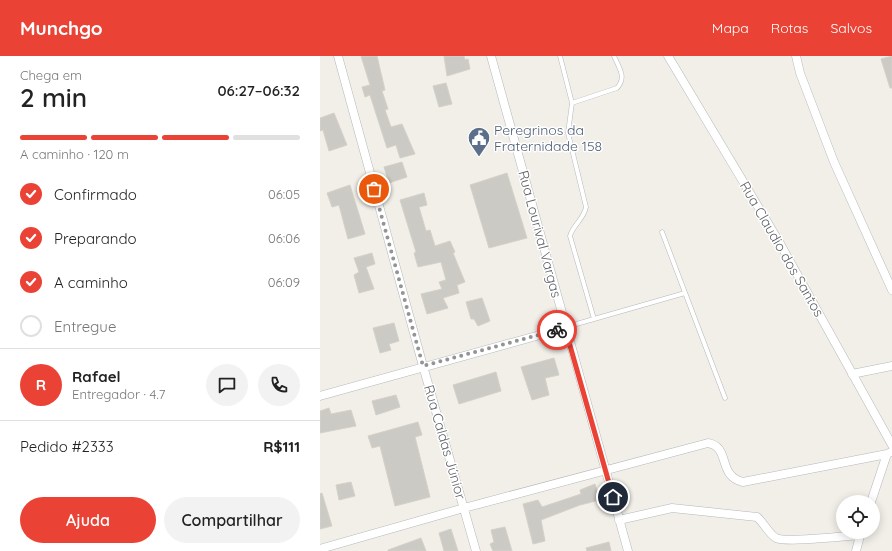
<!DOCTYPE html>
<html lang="pt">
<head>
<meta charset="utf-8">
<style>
  :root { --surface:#fff; --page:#f2f2f2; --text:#222; --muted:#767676; --line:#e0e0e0; --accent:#ea4335 }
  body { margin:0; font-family:Quicksand,sans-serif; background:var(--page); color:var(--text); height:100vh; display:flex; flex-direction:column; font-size:15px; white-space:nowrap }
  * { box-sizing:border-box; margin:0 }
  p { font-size:13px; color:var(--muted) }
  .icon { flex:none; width:22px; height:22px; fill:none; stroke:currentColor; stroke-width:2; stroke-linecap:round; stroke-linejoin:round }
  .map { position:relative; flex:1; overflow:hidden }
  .details { display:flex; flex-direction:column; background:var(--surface); width:320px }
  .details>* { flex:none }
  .controls { position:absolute; left:516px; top:439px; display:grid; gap:8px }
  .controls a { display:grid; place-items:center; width:44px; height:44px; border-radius:50%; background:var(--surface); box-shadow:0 2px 10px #0003; font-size:20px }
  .pin { position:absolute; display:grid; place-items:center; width:34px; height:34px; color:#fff; margin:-17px; border:2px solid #fff; border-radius:50%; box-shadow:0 1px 4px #0007 }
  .courier { position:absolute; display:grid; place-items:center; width:40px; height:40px; margin:-20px; border:3px solid #ea4335; border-radius:50%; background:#fff; color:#222; box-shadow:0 1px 5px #0007 }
  .summary em { font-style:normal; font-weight:600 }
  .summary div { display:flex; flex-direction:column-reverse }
  .summary { display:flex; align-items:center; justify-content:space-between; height:68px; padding:0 20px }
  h1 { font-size:26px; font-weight:600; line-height:30px }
  .bar { display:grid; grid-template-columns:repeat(4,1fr); gap:6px 4px; align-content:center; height:48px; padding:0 20px }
  .bar i { height:5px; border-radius:3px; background:var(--line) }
  .bar .current { background:var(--accent) }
  .bar p { grid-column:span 4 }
  .line { display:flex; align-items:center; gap:10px; padding:0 20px; border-top:1px solid var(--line) }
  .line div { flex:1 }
  .round { display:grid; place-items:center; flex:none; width:42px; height:42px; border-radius:21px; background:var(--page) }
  ol { padding:0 20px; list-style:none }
  li { display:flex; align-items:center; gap:12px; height:44px }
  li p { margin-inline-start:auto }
  li .icon { padding:4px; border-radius:50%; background:var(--accent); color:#fff; stroke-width:4 }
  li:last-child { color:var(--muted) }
  li i { width:22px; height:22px; border:2px solid var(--line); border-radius:50% }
  .action { display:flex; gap:8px; margin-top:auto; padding:8px 20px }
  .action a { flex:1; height:46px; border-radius:24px; background:var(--accent); color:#fff; font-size:16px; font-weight:600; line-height:46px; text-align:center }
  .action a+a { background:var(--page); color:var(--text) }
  header { display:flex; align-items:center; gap:24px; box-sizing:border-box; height:56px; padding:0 20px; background:var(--accent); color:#fff }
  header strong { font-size:19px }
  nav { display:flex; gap:22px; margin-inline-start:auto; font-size:14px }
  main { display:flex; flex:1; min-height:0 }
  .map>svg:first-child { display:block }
</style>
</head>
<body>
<header>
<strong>Munchgo</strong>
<nav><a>Mapa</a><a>Rotas</a><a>Salvos</a></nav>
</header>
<main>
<section class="details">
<div class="summary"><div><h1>2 min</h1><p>Chega em</p></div><em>06:27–06:32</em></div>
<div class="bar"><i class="current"></i><i class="current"></i><i class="current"></i><i></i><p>A caminho · 120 m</p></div>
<ol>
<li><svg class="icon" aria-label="check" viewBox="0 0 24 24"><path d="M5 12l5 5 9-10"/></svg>Confirmado<p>06:05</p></li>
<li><svg class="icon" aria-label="check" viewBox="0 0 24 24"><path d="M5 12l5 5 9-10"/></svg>Preparando<p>06:06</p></li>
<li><svg class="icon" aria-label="check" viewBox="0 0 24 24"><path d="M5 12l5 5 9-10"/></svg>A caminho<p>06:09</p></li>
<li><i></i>Entregue</li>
</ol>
<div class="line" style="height:72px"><b class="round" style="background:var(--accent);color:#fff">R</b><div><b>Rafael</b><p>Entregador · 4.7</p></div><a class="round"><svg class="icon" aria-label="chat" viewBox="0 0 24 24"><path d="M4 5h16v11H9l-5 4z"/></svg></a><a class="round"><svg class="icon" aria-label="phone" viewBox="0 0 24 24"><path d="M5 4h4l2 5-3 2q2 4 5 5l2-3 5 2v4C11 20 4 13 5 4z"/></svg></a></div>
<div class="line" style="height:52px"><div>Pedido #2333</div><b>R$111</b></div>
<div class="action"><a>Ajuda</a><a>Compartilhar</a></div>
</section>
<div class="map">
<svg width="572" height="495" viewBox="0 0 572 495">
  <rect width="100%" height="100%" fill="#f1efe8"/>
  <!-- building -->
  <path fill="#cccac5" stroke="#d6d1c6" d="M41,0H57L65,34L62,35L68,53L65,54L71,71L82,68L95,98L80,102L76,89L67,92L50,39L45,41L42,31L50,29Z
    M124,0H144L145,4L148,3L150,13L127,20Z
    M572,0V32H570L561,3Z
    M126,27L132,48L119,51L113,30Z
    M14,57L27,89L9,95L3,74L0,75V62Z
    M82,106L87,121L69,127L64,111Z
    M187,117L207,182L169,192L150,129Z
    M30,129L45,178L28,183L19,149L12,151L7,137Z
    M104,137L107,149L99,151L106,175L110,174L115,190L130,185L135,196L133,197L145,226L137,229L139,237L123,242L128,252L107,258L101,238L122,233L119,226L126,224L121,206L98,211L94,197L96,196L80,144Z
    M52,197L55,208L46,211L54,233L39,237L34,219L39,216L34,202Z
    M162,242L170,265L158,270L154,263H151L146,246Z
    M74,267L79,285L69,288L71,294L60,297L53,272Z
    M234,302L239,319L225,322L229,339L212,344L201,311Z
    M176,316L181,335L139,348L133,329Z
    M76,339L80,351L56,359L52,345Z
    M9,352L11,358L31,354L36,370L0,377V355Z
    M98,366L102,379L95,381L110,441L75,450L60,390L52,392L48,380Z
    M31,426L35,440L19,444L16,429Z
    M275,428L280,444L260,449L221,464L225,485L213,488L203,448L218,444L222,451L261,438L260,434Z
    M2,437L12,470L0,473V438Z
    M185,471L192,495H173L170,488L174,486L171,474Z
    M131,473L138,495H124L119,477Z
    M101,482L106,495H68V494Z
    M289,486L291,495H267L266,492Z"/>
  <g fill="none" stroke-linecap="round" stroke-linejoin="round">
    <!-- service casing -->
    <g stroke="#b5b8bc" stroke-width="5">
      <path id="service" d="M240,0L252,47L248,77L266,151C264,163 253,169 250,180L274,263
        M252,47L297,32C307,21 299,12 294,0
        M342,176L405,342
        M246,271L365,237"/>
    </g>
    <!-- minor casing -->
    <g stroke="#b5b8bc" stroke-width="9">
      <path id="minor" d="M18,0L103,310L156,495
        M171,0L308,495
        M348,0L458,184L572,389
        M476,0L480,17L514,106L572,234
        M532,318L572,310
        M0,340L245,272
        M551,446L567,398L571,396
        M299,464L352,452L437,461C444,467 448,477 456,482C465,487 526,480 540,479
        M0,493L144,452L388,387C411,391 397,420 423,426L567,398
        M536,495L541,476"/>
    </g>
    <!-- service -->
    <use href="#service" stroke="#fff" stroke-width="4"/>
    <!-- minor -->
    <use href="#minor" stroke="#fff" stroke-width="8"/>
  </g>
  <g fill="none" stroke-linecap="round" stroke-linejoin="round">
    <!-- done -->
    <path stroke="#929495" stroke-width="4" stroke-dasharray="0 7.2" d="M54,133L103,310L237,274"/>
    <!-- route -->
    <path stroke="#ea4335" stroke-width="5" d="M237,274L245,272L293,441"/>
  </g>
  <!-- icons -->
  <defs>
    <g id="civic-pin" transform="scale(1.15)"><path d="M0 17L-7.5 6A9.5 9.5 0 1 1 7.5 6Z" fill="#5c6f8a" stroke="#fff"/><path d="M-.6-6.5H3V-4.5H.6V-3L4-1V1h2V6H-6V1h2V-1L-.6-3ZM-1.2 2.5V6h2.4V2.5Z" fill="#fff"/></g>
  </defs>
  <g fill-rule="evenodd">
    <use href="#civic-pin" x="159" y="82"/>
  </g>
  <g text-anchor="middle" stroke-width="3" stroke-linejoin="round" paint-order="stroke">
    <!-- service labels -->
    <g font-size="14" fill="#4e5e75" stroke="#fff" text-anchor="start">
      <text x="174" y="79">Peregrinos da<tspan x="174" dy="16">Fraternidade 158</tspan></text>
    </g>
    <!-- street labels -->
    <g font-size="14" fill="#5f6368" stroke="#fff">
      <text transform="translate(220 178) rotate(75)" y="5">Rua Lourival Vargas</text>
      <text transform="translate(462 193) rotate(60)" y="5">Rua Claudio dos Santos</text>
      <text transform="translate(125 386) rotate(74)" y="5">Rua Caldas Júnior</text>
    </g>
  </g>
</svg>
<div class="controls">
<a><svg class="icon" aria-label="locate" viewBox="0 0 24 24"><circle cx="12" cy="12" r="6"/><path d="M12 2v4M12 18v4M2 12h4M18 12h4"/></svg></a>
</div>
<div class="pin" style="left:54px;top:133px;background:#ea580c"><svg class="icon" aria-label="bag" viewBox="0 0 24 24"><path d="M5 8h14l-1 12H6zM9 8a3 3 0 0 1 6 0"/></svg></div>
<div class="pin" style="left:293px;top:441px;background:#1f2937"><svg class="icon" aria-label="home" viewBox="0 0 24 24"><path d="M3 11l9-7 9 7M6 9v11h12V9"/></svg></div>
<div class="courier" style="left:237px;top:274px"><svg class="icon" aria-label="bike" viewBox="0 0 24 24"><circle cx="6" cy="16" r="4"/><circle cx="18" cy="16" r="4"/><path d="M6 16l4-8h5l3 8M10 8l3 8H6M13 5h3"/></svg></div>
</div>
</main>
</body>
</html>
